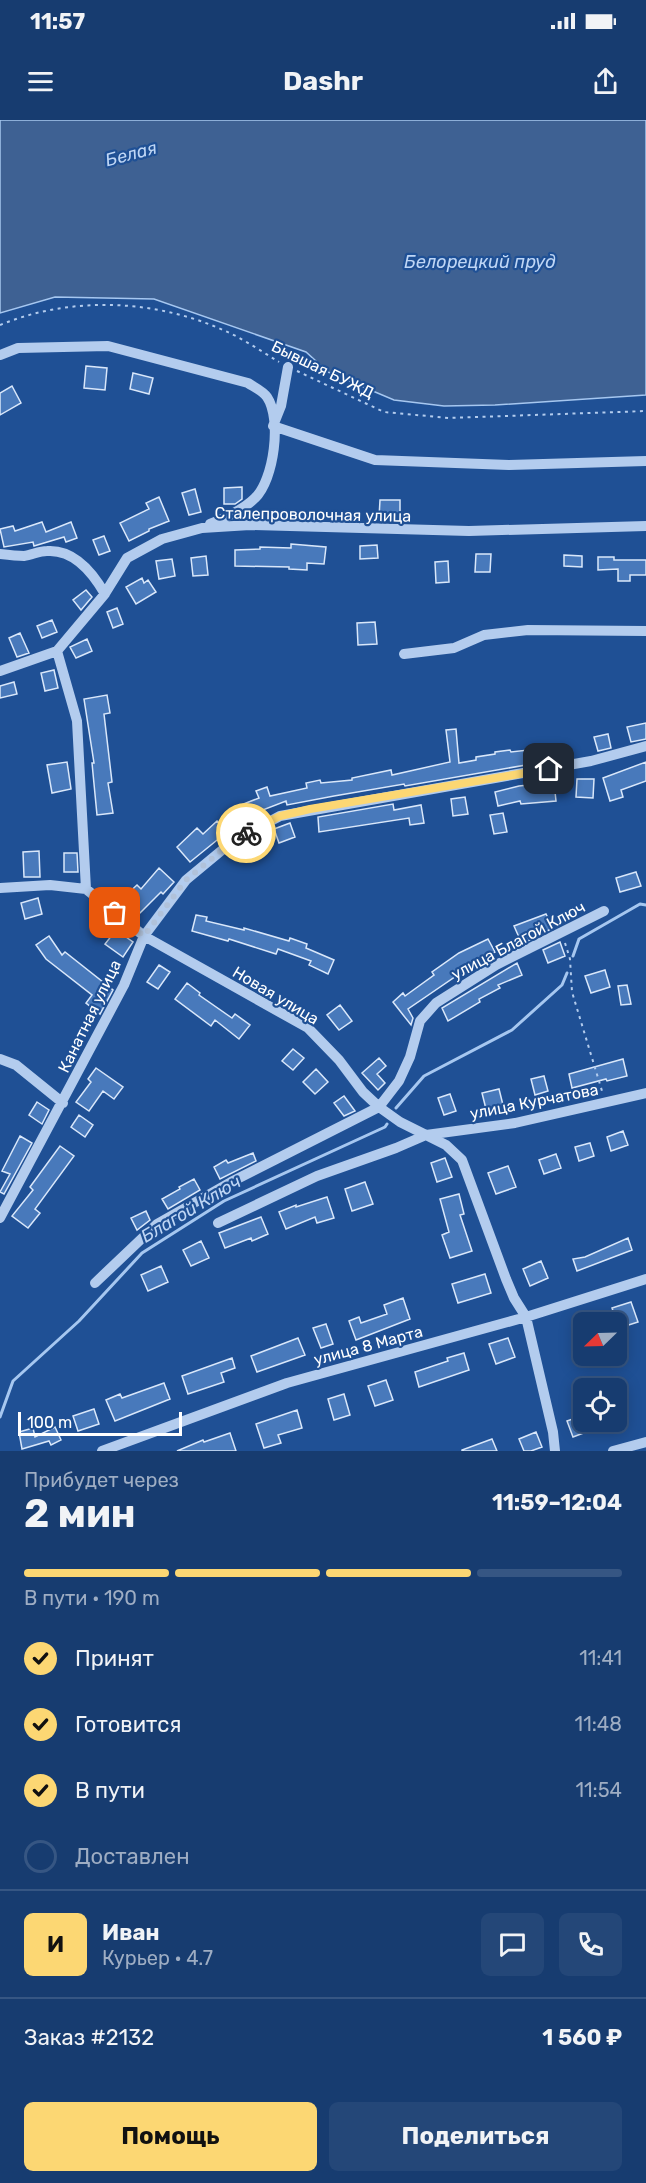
<!DOCTYPE html>
<html lang="ru">
<head>
<meta charset="utf-8">
<style>
  :root { --surface:#173c70; --page:#244778; --text:#f1f3f6; --muted:#9eadc3; --line:#365683; --accent:#fcd773 }
  body { margin:0; font-family:Rubik,sans-serif; background:var(--page); color:var(--text); height:100vh; display:flex; flex-direction:column; font-size:22px; white-space:nowrap }
  * { box-sizing:border-box; margin:0 }
  p { font-size:20px; color:var(--muted) }
  .icon { flex:none; width:33px; height:33px; fill:none; stroke:currentColor; stroke-width:2; stroke-linecap:round; stroke-linejoin:round }
  .map { position:relative; height:1331px; overflow:hidden }
  .drawer { display:flex; flex-direction:column; background:var(--surface); flex:1 }
  .drawer>* { flex:none }
  .needle { width:39px; rotate:247deg }
  .fabs { position:absolute; left:573px; top:1192px; display:grid; gap:12px }
  .fabs a { display:grid; place-items:center; width:54px; height:54px; border-radius:9px; background:var(--surface); box-shadow:0 3px 15px #0003,0 0 0 2px var(--line); font-size:30px }
  .scale { position:absolute; left:18px; bottom:15px; width:164px; box-sizing:border-box; padding-left:6px; border:3px solid #fff; border-top:0; font-size:16px; line-height:21px; white-space:nowrap; color:#fff; -webkit-text-stroke:4px #1f5095; paint-order:stroke }
  .pin { position:absolute; display:grid; place-items:center; width:51px; height:51px; color:#fff; margin:-26px; border-radius:12px; box-shadow:0 3px 9px #0006 }
  .courier { position:absolute; display:grid; place-items:center; width:60px; height:60px; margin:-30px; border:4px solid #fcd773; border-radius:50%; background:#fff; color:#222; box-shadow:0 2px 8px #0007 }
  .headline em { font-style:normal; font-weight:700 }
  .headline div { display:flex; flex-direction:column-reverse }
  .headline { display:flex; align-items:center; justify-content:space-between; height:102px; padding:0 24px }
  h1 { font-size:39px; font-weight:700; line-height:45px }
  .bar { display:grid; grid-template-columns:repeat(4,1fr); gap:9px 6px; align-content:center; height:72px; padding:0 24px }
  .bar i { height:8px; border-radius:4px; background:var(--line) }
  .bar .selected { background:var(--accent) }
  .bar p { grid-column:span 4 }
  .line { display:flex; align-items:center; gap:15px; padding:0 24px; border-top:2px solid var(--line) }
  .line div { flex:1 }
  .round { display:grid; place-items:center; flex:none; width:63px; height:63px; border-radius:9px; background:var(--page) }
  ol { padding:0 24px; list-style:none }
  li { display:flex; align-items:center; gap:18px; height:66px }
  li p { margin-inline-start:auto }
  li .icon { padding:6px; border-radius:50%; background:var(--accent); color:#111; stroke-width:4 }
  li:last-child { color:var(--muted) }
  li i { width:33px; height:33px; border:3px solid var(--line); border-radius:50% }
  .action { display:flex; gap:12px; margin-top:auto; padding:12px 24px }
  .action a { flex:1; height:69px; border-radius:9px; background:var(--accent); color:#111; font-size:24px; font-weight:700; line-height:69px; text-align:center }
  .action a+a { background:var(--page); color:var(--text) }
  .status { display:flex; justify-content:space-between; align-items:center; height:42px; padding:0 30px; background:var(--surface); direction:ltr }
  .status svg { height:16px; fill:currentColor }
  header { display:flex; justify-content:space-between; align-items:center; height:78px; padding:0 24px; background:var(--surface); font-size:27px; font-weight:700 }
  .map>svg:first-child { display:block }
</style>
</head>
<body>
<div class="status"><b>11:57</b><svg viewBox="0 0 49 12"><path d="M0 12V9h3v3zM5 12V6h3v6zM10 12V3h3v9zM15 12V0h3v12zM26 1h20v11H26zM47 4h2v5h-2z"/></svg></div>
<header><svg class="icon" aria-label="menu" viewBox="0 0 24 24"><path d="M4 6h16M4 12h16M4 18h16"/></svg>Dashr<svg class="icon" aria-label="share" viewBox="0 0 24 24"><path d="M12 15V3M7 8l5-5 5 5M5 13v7h14v-7"/></svg></header>
<div class="map">
<svg width="646" height="1331" viewBox="0 0 646 1331">
  <rect width="100%" height="100%" fill="#1f5095"/>
  <!-- water -->
  <path fill="#3e6193" stroke="#a6c7f0" stroke-width="1.5" d="M0,0H646V275L495,285L444,286L394,280L328,252L306,232L154,179L55,177L0,193Z"/>
  <g fill="none" stroke-linecap="round" stroke-linejoin="round">
    <!-- stream -->
    <path stroke="#a6c7f0" stroke-width="3" d="M573,836L579,819L640,784L646,785
      M396,988L424,956L512,910L562,865L567,853
      M0,1297L13,1261L79,1201L142,1133L224,1081L385,1007L387,1004"/>
  </g>
  <!-- building -->
  <path fill="#4879bb" stroke="#d9e7fa" stroke-width="1.5" d="M86,246L107,248L105,270L84,268Z
    M133,253L153,258L149,274L130,269Z
    M12,266L21,283L0,295V273Z
    M242,367V379L235,384H224V368Z
    M195,369L201,392L189,395L182,373Z
    M159,377L169,401L149,409V411L129,421L120,403L149,389L146,383Z
    M380,380H400V399L379,398Z
    M42,402L46,412L71,402L77,418L66,422L64,417L34,426L33,422L4,427L0,409L13,406L15,411Z
    M104,416L110,431L99,435L93,420Z
    M291,424L326,427L324,444L307,443V450L289,449V447L235,446V430L260,429V427L291,428Z
    M377,425L378,438L360,439V426Z
    M476,434H491L490,452H475Z
    M564,435L582,436V447L564,446Z
    M206,436L208,455L193,456L191,438Z
    M598,437H614V440H646V455H630V461H618V449L598,450Z
    M172,439L175,456L159,459L156,441Z
    M448,441L449,462L436,463L435,442Z
    M142,458L144,463L148,460L156,472L136,484L126,467Z
    M86,470L92,477L81,490L73,480Z
    M117,488L123,504L113,508L107,492Z
    M52,500L57,512L42,518L37,506Z
    M375,502L377,524L358,525L357,503Z
    M20,513L29,533L17,537L9,518Z
    M87,519L92,531L76,538L70,527Z
    M54,550L58,568L45,571L41,553Z
    M14,562L17,574L0,578V566Z
    M107,575L110,593L104,594L112,662L108,663L113,693L97,695L92,643H94L84,579Z
    M646,603V619L631,622L627,607Z
    M456,609L459,643L476,640V637L495,634V632L510,630L511,632L528,630V631L547,628L549,641L405,666L404,664L334,676L287,685L286,681L260,691L259,695L242,702L236,687L259,678L256,671L267,667L270,676L307,668L306,663L320,660L321,663L352,660V658L391,650L392,655L450,642L446,610Z
    M608,614L611,628L598,631L594,617Z
    M67,642L71,669L52,673L47,645Z
    M646,642V661L621,670L623,677L610,681L603,658Z
    M577,659H594L593,678L576,677Z
    M554,662L556,681L521,684L520,681L498,686L495,672L519,666Z
    M465,677L468,694L453,696L451,679Z
    M393,684L394,690L421,685L424,703L410,705L409,698L319,712L318,697Z
    M503,693L507,712L494,714L490,695Z
    M217,701L227,712L190,742L177,727L197,708L203,714Z
    M290,703L295,717L279,723L274,709Z
    M39,731L40,757H24L23,732Z
    M64,733H77L78,752H64Z
    M159,748L174,762L163,774L161,772L139,794L123,778L137,765L141,769Z
    M636,752L641,766L620,772L616,758Z
    M38,778L42,794L25,799L21,783Z
    M546,794L553,808L522,824L514,806Z
    M196,795L207,797L206,801L244,810V808L289,821L290,818L307,824L306,828L334,840L328,854L309,845L311,841L278,829L276,834L229,819L228,821L192,811Z
    M116,810L133,822L123,837L105,824Z
    M49,816L62,835L65,832L113,870L100,894L86,883L92,875L46,839L36,825Z
    M488,819L495,832L483,839L484,840L469,849L468,848L408,889L413,898L411,905L393,882L403,873L405,876L434,855L432,852L459,833Z
    M560,822L565,836L548,843L543,830Z
    M517,843L522,855L498,865L500,868L479,879L480,882L448,901L442,888Z
    M159,845L170,852L158,869L147,862Z
    M605,850L610,867L591,873L585,856Z
    M187,863L200,873L199,875L232,898L235,894L250,905L239,919L215,900L211,906L175,879Z
    M627,865L631,884L621,885L618,866Z
    M340,885L352,901L339,910L327,895Z
    M293,929L304,938L293,950L282,941Z
    M379,938L386,946L377,954L385,963L378,970L362,953Z
    M623,939L627,956L607,961L606,959L572,968L569,954Z
    M96,948L123,967L114,979L103,971L89,991L76,982L91,962L88,959Z
    M316,949L328,962L315,974L303,962Z
    M544,956L548,971L535,975L531,959Z
    M499,969L503,985L486,989L482,973Z
    M450,974L456,991L444,995L438,978Z
    M344,976L355,991L344,996L334,983Z
    M37,982L49,990L42,1004L29,995Z
    M79,995L93,1005L85,1017L71,1007Z
    M623,1011L628,1025L611,1031L607,1017Z
    M20,1016L32,1023L4,1074L0,1072L10,1054L2,1051Z
    M590,1023L594,1036L579,1041L575,1027Z
    M60,1026L74,1036L35,1089L40,1093L28,1108L12,1096L33,1070L30,1067Z
    M253,1033L256,1041L220,1059L214,1047L226,1040L228,1043Z
    M556,1034L561,1048L544,1054L539,1040Z
    M445,1038L452,1057L437,1062L431,1043Z
    M508,1046L516,1067L496,1074L488,1053Z
    M194,1059L200,1070L168,1089L162,1079L180,1069L179,1067Z
    M365,1062L373,1084L352,1091L345,1069Z
    M459,1074L464,1094L460,1095L472,1131L450,1138L442,1115L449,1112L440,1079Z
    M327,1077L334,1098L317,1103L315,1097L286,1109L279,1092L296,1085V1087Z
    M146,1091L150,1100L137,1110L131,1098Z
    M261,1097L268,1114L252,1121L251,1118L225,1128L219,1113Z
    M628,1118L632,1130L577,1151L573,1139L585,1137Z
    M201,1121L209,1138L191,1146L183,1130Z
    M541,1141L548,1158L530,1166L523,1149Z
    M161,1146L168,1162L148,1171L141,1155Z
    M485,1154L491,1173L458,1183L452,1164Z
    M403,1178L410,1199L356,1220L349,1201L359,1197L361,1203L387,1194L384,1185Z
    M631,1182L638,1202L619,1208L612,1188Z
    M326,1204L333,1224L321,1228L313,1208Z
    M298,1218L305,1235L257,1252L251,1236Z
    M508,1218L515,1237L496,1244L489,1224Z
    M464,1233L469,1250L419,1267L415,1252L448,1241L447,1238Z
    M232,1238L235,1248L221,1253L224,1262L188,1274L182,1256Z
    M386,1260L393,1280L375,1286L368,1266Z
    M164,1263L170,1279L115,1301L106,1280L120,1274L122,1278Z
    M344,1274L350,1295L334,1300L328,1279Z
    M94,1289L99,1304L78,1311L73,1296Z
    M297,1290L302,1308L278,1315L281,1323L264,1328L256,1304Z
    M584,1295V1302L610,1303L573,1317L567,1301Z
    M55,1307L61,1320L51,1325L49,1321L22,1329L19,1312L33,1308L35,1317Z
    M536,1312L542,1327L531,1331H524L519,1319Z
    M230,1313L236,1331H177L203,1320L204,1322Z
    M492,1319L497,1331H462V1330Z"/>
  <g fill="none" stroke-linecap="round" stroke-linejoin="round">
    <!-- path -->
    <path stroke="#b3ccee" stroke-width="2" stroke-dasharray="3 4.5" stroke-linecap="butt" d="M0,205C70,176 154,179 223,210C242,218 261,231 279,242
      M297,251L384,292L449,298L646,291
      M565,823L570,839L572,872L602,971"/>
    <!-- minor -->
    <path stroke="#b3ccee" stroke-width="10" d="M0,235L18,228L108,226L248,263C254,267 263,271 267,277C282,299 274,360 255,378C243,390 225,398 210,404
      M288,247L281,286L273,306L375,340L509,345L646,341
      M0,434C8,435 16,436 24,436C32,435 39,431 47,431C74,429 93,453 105,474
      M404,534L454,528L484,515L528,510L646,511
      M0,551L57,531
      M0,768L50,765L86,769L144,816L308,908L339,940L363,972L379,987L400,1002L446,1025L462,1040L506,1159L514,1178L526,1197L553,1312L555,1331
      M86,769L77,601L57,531L104,475L127,438L162,419L202,408L250,405L469,411L646,406
      M0,939L16,945L63,983
      M0,1098L124,865L144,816L186,760L233,721L280,696L591,641L646,626
      M218,1103L317,1056L396,1028L426,1015L515,1003L646,973
      M95,1163L157,1104L231,1062L379,987L399,961L410,937L420,901L436,883L496,845L604,791
      M102,1331L287,1263L526,1197L646,1159
      M613,1331L646,1322"/>
  </g>
  <g fill="none" stroke-linecap="round" stroke-linejoin="round">
    <!-- done -->
    <path stroke="#b1c2da" stroke-width="6" stroke-dasharray="0 10.8" d="M115,793L144,816L186,760L233,721L246,713"/>
    <!-- route -->
    <path stroke="#fcd773" stroke-width="8" d="M246,713L280,696L310,689L549,649"/>
  </g>
  <g text-anchor="middle" stroke-width="4.5" stroke-linejoin="round" paint-order="stroke">
    <!-- street labels -->
    <g font-size="16" fill="#fff" stroke="#1f5095">
      <text transform="translate(323 249) rotate(26)" y="6">Бывшая БУЖД</text>
      <text transform="translate(313 394) rotate(1)" y="6">Сталепроволочная улица</text>
      <text transform="translate(518 820) rotate(-28)" y="6">улица Благой Ключ</text>
      <text transform="translate(276 875) rotate(31)" y="6">Новая улица</text>
      <text transform="translate(89 896) rotate(-64)" y="6">Канатная улица</text>
      <text transform="translate(534 981) rotate(-11)" y="6">улица Курчатова</text>
      <text transform="translate(368 1225) rotate(-15)" y="6">улица 8 Марта</text>
    </g>
    <!-- water labels -->
    <g font-size="18" font-style="italic" fill="#bfd6f5" stroke="#1f5095">
      <text transform="translate(131 34) rotate(-15)" y="6">Белая</text>
      <text x="480" y="148">Белорецкий пруд</text>
      <text transform="translate(191 1089) rotate(-31)" y="6">Благой Ключ</text>
    </g>
  </g>
</svg>
<div class="fabs">
<a><svg class="needle" viewBox="-14 -14 28 28"><path d="M0-13l5 13h-10z" fill="#e53935"/><path d="M0 13l5-13h-10z" fill="#9eadc3"/></svg></a>
<a><svg class="icon" aria-label="locate" viewBox="0 0 24 24"><circle cx="12" cy="12" r="6"/><path d="M12 2v4M12 18v4M2 12h4M18 12h4"/></svg></a>
</div>
<div class="scale">100 m</div>
<div class="pin" style="left:115px;top:793px;background:#ea580c"><svg class="icon" aria-label="bag" viewBox="0 0 24 24"><path d="M5 8h14l-1 12H6zM9 8a3 3 0 0 1 6 0"/></svg></div>
<div class="pin" style="left:549px;top:649px;background:#1f2937"><svg class="icon" aria-label="home" viewBox="0 0 24 24"><path d="M3 11l9-7 9 7M6 9v11h12V9"/></svg></div>
<div class="courier" style="left:246px;top:713px"><svg class="icon" aria-label="bike" viewBox="0 0 24 24"><circle cx="6" cy="16" r="4"/><circle cx="18" cy="16" r="4"/><path d="M6 16l4-8h5l3 8M10 8l3 8H6M13 5h3"/></svg></div>
</div>
<section class="drawer">
<div class="headline"><div><h1>2 мин</h1><p>Прибудет через</p></div><em>11:59–12:04</em></div>
<div class="bar"><i class="selected"></i><i class="selected"></i><i class="selected"></i><i></i><p>В пути · 190 m</p></div>
<ol>
<li><svg class="icon" aria-label="check" viewBox="0 0 24 24"><path d="M5 12l5 5 9-10"/></svg>Принят<p>11:41</p></li>
<li><svg class="icon" aria-label="check" viewBox="0 0 24 24"><path d="M5 12l5 5 9-10"/></svg>Готовится<p>11:48</p></li>
<li><svg class="icon" aria-label="check" viewBox="0 0 24 24"><path d="M5 12l5 5 9-10"/></svg>В пути<p>11:54</p></li>
<li><i></i>Доставлен</li>
</ol>
<div class="line" style="height:108px"><b class="round" style="background:var(--accent);color:#111">И</b><div><b>Иван</b><p>Курьер · 4.7</p></div><a class="round"><svg class="icon" aria-label="chat" viewBox="0 0 24 24"><path d="M4 5h16v11H9l-5 4z"/></svg></a><a class="round"><svg class="icon" aria-label="phone" viewBox="0 0 24 24"><path d="M5 4h4l2 5-3 2q2 4 5 5l2-3 5 2v4C11 20 4 13 5 4z"/></svg></a></div>
<div class="line" style="height:78px"><div>Заказ #2132</div><b>1 560 ₽</b></div>
<div class="action"><a>Помощь</a><a>Поделиться</a></div>
</section>
</body>
</html>
